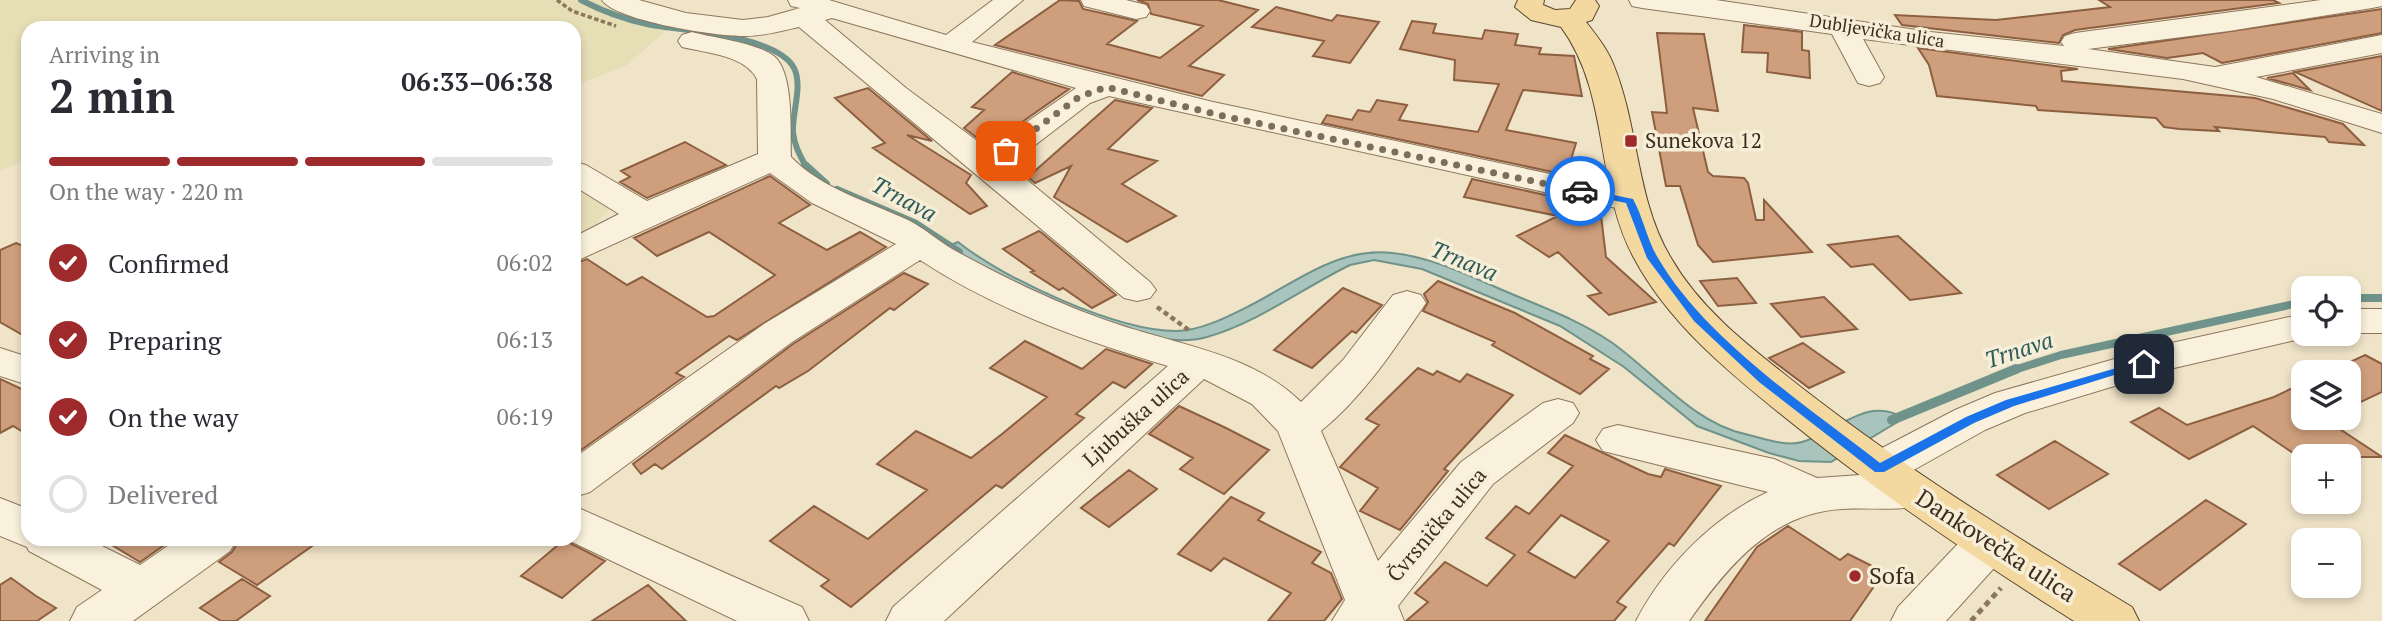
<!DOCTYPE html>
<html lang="en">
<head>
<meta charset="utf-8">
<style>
  :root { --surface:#fff; --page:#f2f2f3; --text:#2b2b33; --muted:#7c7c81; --line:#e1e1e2; --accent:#9e2a2b }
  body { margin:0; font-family:"PT Serif",serif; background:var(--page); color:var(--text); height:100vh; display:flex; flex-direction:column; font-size:26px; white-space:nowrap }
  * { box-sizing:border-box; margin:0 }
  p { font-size:23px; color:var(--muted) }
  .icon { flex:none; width:38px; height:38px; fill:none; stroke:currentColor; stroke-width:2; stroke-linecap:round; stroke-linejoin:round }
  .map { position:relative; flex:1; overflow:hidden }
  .panel { position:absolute; left:21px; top:21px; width:560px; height:525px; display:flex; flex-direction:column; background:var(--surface); border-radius:21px; box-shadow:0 4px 10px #0003 }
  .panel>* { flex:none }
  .fabs { position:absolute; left:2291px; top:276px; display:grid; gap:14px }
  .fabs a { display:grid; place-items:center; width:70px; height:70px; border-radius:14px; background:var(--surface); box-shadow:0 4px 10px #0003; font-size:35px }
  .pin { position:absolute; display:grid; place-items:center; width:60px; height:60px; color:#fff; margin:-30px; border-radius:14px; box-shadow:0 4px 10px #0006 }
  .courier { position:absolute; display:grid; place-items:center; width:70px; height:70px; margin:-35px; border:5px solid #1a73e8; border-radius:50%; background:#fff; color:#222; box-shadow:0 2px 9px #0007 }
  .head em { font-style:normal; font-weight:600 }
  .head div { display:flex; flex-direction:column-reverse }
  .head { display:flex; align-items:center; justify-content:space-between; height:119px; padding:0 28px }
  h1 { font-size:46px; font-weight:600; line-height:52px }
  .bar { display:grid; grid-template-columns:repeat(4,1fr); gap:10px 7px; align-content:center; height:84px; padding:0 28px }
  .bar i { height:9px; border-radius:5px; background:var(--line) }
  .bar .current { background:var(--accent) }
  .bar p { grid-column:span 4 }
  ol { padding:0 28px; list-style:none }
  li { display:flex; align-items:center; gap:21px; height:77px }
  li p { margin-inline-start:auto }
  li .icon { padding:7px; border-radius:50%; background:var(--accent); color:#fff; stroke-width:4 }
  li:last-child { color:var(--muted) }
  li i { width:38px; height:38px; border:4px solid var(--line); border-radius:50% }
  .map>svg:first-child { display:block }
</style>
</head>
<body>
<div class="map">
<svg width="2382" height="621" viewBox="0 0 2382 621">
  <rect width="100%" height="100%" fill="#f0e4c8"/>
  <!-- farmland -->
  <path fill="#e6deb5" d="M0,0H607L675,22L627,65L574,86V28H28V159L0,171Z
    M574,185L611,207L586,235L574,240Z"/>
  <!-- water -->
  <path fill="#a9c4bc" stroke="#6f938a" stroke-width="2" d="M958,242C1004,279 1117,331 1176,331C1201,331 1229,316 1251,305C1296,282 1338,247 1392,253C1432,257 1470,276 1507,292C1542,307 1579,320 1611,342C1654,372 1693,423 1745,434C1762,438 1785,447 1802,442C1837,432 1867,395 1904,418L1831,462L1799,461L1769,453L1697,426L1624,367L1560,326L1422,269L1374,260L1350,265C1303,288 1257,323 1207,337C1136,357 1008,280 942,249Z"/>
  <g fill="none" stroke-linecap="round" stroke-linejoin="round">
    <!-- stream-far2 -->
    <path stroke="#6f938a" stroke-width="6" d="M581,0C602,11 624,19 647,24C681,31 777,35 794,68C803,86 792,112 793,132C794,145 800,155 806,167"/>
    <!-- stream-far1 -->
    <path stroke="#6f938a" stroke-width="8" d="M805,165L826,184
      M837,190L916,224L959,252
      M2348,298H2382
      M2011,371L2061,355L2303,302"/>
    <!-- stream -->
    <path stroke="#6f938a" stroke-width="10" d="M1892,420L2016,369"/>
  </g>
  <!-- building -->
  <path fill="#cf9f7d" stroke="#8d5f41" stroke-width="2" fill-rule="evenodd" d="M1060,0L1079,1L1083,9L1137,21L1107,44L1160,58L1203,26L1151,14L1148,4L1137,0H1218L1258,10L1189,66L1224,75L1202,96L995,45Z
    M2099,0H2273L2279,3L2075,30L2063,35L2059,43L1902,25L1895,15L1996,20L2110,7Z
    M1276,7L1332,21L1337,15L1379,22L1350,63L1313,56L1324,41L1252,27Z
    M2382,9V33L2222,63L2203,53L2167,58L2108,49Z
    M1412,21L1436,24L1433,33L1482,39L1485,30L1518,34L1515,45L1541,48L1539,54L1574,56L1582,96L1523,90L1506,130L1576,143L1569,166L1584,169L1581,178L1322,123L1327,115L1352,120L1358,110L1370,112L1377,100L1407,105L1399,120L1478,132L1499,84L1454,80L1455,60L1400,49Z
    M1744,25L1802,32V50L1809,51L1810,78L1767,72L1768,53L1742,52Z
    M1657,33L1704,34L1718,111L1693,108L1708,172L1713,176L1744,178L1748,183L1756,220H1764V200L1812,252L1713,262L1698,245L1680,186H1666L1652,112L1667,113Z
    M1918,48L2078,69L2061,71L2062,81L2255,98L2343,124L2364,145L2329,142L2325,137L2215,127L2219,131L2179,129L2164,127L2156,118L2038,110L2036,106L1937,96L1929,65Z
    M2382,56V111L2295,72Z
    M1012,72L1069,89L988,146L964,128L984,110L972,107Z
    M2293,73L2310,90L2267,78Z
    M868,88L932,141L907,135L971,175L966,183L987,206L970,214L873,148L885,143L835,98Z
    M1115,100L1152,108L1108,149L1157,161L1122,184L1176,216L1127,242L1054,197L1071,166L1035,183L1028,177Z
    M685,142L726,165L647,198L620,182L630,177L621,171Z
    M770,176L810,205L779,223L827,250L860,232L886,247L737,340L729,336L676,373L684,377L574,455V264L587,259L627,285L642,277L707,317L714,316L775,275L709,232L657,256L634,238Z
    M1472,179L1600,207L1606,257L1656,302L1609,315L1588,296L1601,293L1558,252L1549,257L1517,236L1558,216L1464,197Z
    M1039,231L1042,233L1116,295L1092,308L1063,288L1059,290L1031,272L1034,271L1003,249Z
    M1898,236L1961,293L1910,300L1873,264L1851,267L1828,245Z
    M16,243L28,248V338L0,322V250Z
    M904,273L928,284L894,310L890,308L808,371L779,388L776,386L662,469L655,464L641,474L633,464L793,344Z
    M1737,278L1756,303L1718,306L1700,281Z
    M1438,281L1515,313L1593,356L1590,359L1609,369L1580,394L1492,345L1495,342L1423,311L1428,302L1424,294Z
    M1343,288L1382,305L1356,333L1352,331L1312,368L1274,350Z
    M1824,297L1857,329L1801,337L1771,304Z
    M1025,341L1082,369L1106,349L1152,364L1125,388L1113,382L1076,414L1084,418L1002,488L996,485L851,607L821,586L829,580L770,541L814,506L868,539L927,490L877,464L916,431L971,458L1002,434L1047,397L990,368Z
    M1803,343L1844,372L1809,388L1769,358Z
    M2365,355L2382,364V392L2348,408V363Z
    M1418,368L1433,375L1437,371L1460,382L1467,374L1513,395L1444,469L1448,471L1400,530L1360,511L1378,488L1340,467L1379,425L1366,419Z
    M0,379L28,392V435L13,426L0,433Z
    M2303,383V418H2323L2382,457H2299L2253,426L2189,459L2131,422L2159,408L2187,425L2274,397Z
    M1179,406L1226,428L1269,450L1224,494L1180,469L1193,458L1149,434Z
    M1565,435L1648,474L1661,477L1665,469L1721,486L1674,546L1669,543L1617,602L1626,607L1614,621H1406L1428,602L1415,593L1445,562L1487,586L1515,555L1486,538L1516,506L1529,514L1573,466L1548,453ZM1561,515L1609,541L1575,578L1528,552Z
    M2055,441L2108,474L2049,509L1997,475Z
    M1129,470L1157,489L1109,527L1081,508Z
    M1231,497L1264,513L1258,520L1321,552L1312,563L1331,573L1342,599L1324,621H1268L1291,593L1224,558L1211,571L1178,554Z
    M2206,500L2246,524L2160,590L2119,564Z
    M1788,526L1840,560L1848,554L1884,572L1850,621H1705L1757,547Z
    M102,539H173L140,562Z
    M240,539H322L257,585L219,562L232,552Z
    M564,540L605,561L562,598L521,576Z
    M11,578L36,596L56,608L37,621H0V585Z
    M242,579L270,596L236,621H221L200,608Z
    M648,585L686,621H592Z"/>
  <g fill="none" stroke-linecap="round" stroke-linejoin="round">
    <!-- minor casing -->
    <g stroke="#8d765c" stroke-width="2">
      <path id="minor" d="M602,0H639L686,13L743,20L768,17L800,8L791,6L788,0H829L946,35L993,0H1023L972,42L1213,102L1630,191L1642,194L1647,201L1642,208L1630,211L1109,96L1090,103L1009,165L1150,282L1156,290L1150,298L1137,301L1124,298L799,27C781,31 764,36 746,36C719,37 616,21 602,0ZM832,18L1076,88L988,149L906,88L825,20Z
        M1081,0H1126L1146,5L1150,11L1146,17L1136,19L1084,6Z
        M1629,0H1716L1930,32L2064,46L2061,42L2065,36L2075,33L2321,0H2382V6L2372,8L2229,31L2088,49L2215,67L2382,35V53L2256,77L2382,114V133L2273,99L2183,79L1863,39L1884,77L1880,83L1869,86L1858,83L1832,34L1642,8L1632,6Z
        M692,32C713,38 759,43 775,57C794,75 790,131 791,157C822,189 869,202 908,220C924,228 937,240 952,249C1005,278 1059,305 1117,324C1179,345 1252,354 1301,402L1343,360L1393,295L1407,291L1421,295L1426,303C1395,348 1364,396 1321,431L1378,561L1461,462L1543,403L1558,399L1573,403L1579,413L1573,423L1493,484L1398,606L1404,621H1332L1345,600L1278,431L1252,404L1204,379L944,621H886L893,607L1168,366C1082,340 996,310 920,260L792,342L590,492L574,497V458L764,324L896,244L812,203L770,173L574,262V237L619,214L574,186V162L586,165L647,201L758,154L757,79C745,55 706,53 682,47L678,41L682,35Z
        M2348,309H2382V333H2348Z
        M2303,314V334L2317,335L2174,368L2025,413L1985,430L1903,476L1928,480L1935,492L1928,504C1901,512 1871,507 1843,509C1772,512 1727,567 1689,621H1636C1664,567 1713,517 1768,492L1603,451L1596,440L1603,429L1618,425L1774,459L1817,478L1860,475L1857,469L1863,458L1955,410L1995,393L2167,344Z
        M0,348L28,357V385L0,376Z
        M0,498L28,509V539H88L140,565L178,539H237L230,551L133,621H70L77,607L102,590L29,551L27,547L0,536Z
        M574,506L802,607L809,621H737L566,539H574Z
        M1988,525L2005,530L2012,543L2005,556L1946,621H1891L1898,607L1971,530Z"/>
    </g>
    <!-- major casing -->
    <g stroke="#5b4430" stroke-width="2">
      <path id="major" d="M1518,0H1544L1543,5L1555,10L1570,9L1576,0H1595L1599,6L1592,20L1586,22C1597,36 1608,50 1614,66C1639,128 1636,200 1671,258C1702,312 1754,350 1802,388C1906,469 2018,539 2132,607L2139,621H2074L2055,609C1961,549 1869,486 1782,415C1726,370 1668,322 1634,258C1594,184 1611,95 1561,27L1531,20L1515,7Z"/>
    </g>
    <!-- path-far2 -->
    <path stroke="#8d765c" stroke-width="3.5" stroke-dasharray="4.5 2.5" stroke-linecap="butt" d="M557,0L572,11L616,26"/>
    <!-- path-far1 -->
    <path stroke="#8d765c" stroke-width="4.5" stroke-dasharray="5 3.5" stroke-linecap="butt" d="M1157,307L1190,331"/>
    <!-- path -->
    <path stroke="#8d765c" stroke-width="5" stroke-dasharray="6 4.5" stroke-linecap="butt" d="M1971,621L2001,588"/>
    <!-- minor -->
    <use href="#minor" fill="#faf1dc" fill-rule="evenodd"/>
    <!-- major -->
    <use href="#major" fill="#f3d9a0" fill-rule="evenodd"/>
  </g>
  <!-- route -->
  <path fill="#1a73e8" d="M1580,188L1633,199C1643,217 1647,240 1658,258C1705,339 1807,406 1880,463L1966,417L2006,400L2144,360L2150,364L2014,406L1974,423L1884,472H1875L1759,382L1694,321L1647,258L1626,203L1577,193Z"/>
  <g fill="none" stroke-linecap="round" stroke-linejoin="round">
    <!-- done -->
    <path stroke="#7c6e5b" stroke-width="7" stroke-dasharray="0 12.6" d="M1006,151L1079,97L1106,87L1223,116L1580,191"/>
  </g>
  <!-- markers -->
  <g fill="#9e2a2b" stroke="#f7eed8" stroke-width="2.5">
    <rect x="1624" y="134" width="14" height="14" rx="3.5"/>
    <circle cx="1855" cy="576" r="7"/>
  </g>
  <g text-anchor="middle" stroke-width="7" stroke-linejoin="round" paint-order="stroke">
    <!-- far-street labels -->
    <g font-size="18" fill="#3d2e20" stroke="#f7eed8">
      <text transform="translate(1877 31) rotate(9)" y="6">Dubljevička ulica</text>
    </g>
    <!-- poi labels -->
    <g font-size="21" fill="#3d2e20" stroke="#f7eed8" text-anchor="start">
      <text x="1645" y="148">Sunekova 12</text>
    </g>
    <!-- street labels -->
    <g font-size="21" fill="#3d2e20" stroke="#f7eed8">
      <text transform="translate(1136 418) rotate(-42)" y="7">Ljubuška ulica</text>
      <text transform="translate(1437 525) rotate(-50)" y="7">Čvrsnička ulica</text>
    </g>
    <!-- water labels -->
    <g font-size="23" font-style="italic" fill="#2f5d5a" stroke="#f7eed8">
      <text transform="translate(904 199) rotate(28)" y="8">Trnava</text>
      <text transform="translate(1464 261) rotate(22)" y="8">Trnava</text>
      <text transform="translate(2019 350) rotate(-18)" y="8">Trnava</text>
    </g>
    <!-- near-street labels -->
    <g font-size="24" fill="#3d2e20" stroke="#f7eed8">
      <text transform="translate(1996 546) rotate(33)" y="8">Dankovečka ulica</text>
    </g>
    <!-- near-poi labels -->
    <g font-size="24" fill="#3d2e20" stroke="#f7eed8" text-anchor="start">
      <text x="1869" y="584">Sofa</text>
    </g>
  </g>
</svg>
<div class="fabs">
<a><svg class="icon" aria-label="locate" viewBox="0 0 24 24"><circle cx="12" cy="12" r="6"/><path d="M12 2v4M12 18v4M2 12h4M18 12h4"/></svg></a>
<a><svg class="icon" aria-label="layers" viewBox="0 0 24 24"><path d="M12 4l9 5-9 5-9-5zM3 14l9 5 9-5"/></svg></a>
<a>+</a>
<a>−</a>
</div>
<div class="pin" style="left:1006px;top:151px;background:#ea580c"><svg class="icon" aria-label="bag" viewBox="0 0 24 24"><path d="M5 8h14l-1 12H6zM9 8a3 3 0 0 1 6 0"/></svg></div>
<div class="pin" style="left:2144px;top:364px;background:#1f2937"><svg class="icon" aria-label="home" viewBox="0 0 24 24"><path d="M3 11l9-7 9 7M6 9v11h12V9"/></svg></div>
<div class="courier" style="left:1580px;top:191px"><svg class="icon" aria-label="car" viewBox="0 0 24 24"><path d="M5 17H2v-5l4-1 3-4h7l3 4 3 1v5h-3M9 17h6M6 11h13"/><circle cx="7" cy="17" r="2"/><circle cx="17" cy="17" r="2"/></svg></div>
<section class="panel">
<div class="head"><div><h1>2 min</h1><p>Arriving in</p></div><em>06:33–06:38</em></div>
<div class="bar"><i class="current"></i><i class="current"></i><i class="current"></i><i></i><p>On the way · 220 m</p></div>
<ol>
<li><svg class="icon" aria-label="check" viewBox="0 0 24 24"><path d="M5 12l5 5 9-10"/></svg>Confirmed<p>06:02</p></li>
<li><svg class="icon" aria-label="check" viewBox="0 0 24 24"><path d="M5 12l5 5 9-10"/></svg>Preparing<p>06:13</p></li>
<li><svg class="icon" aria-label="check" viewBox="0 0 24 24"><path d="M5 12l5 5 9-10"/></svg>On the way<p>06:19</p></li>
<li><i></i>Delivered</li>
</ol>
</section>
</div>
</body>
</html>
